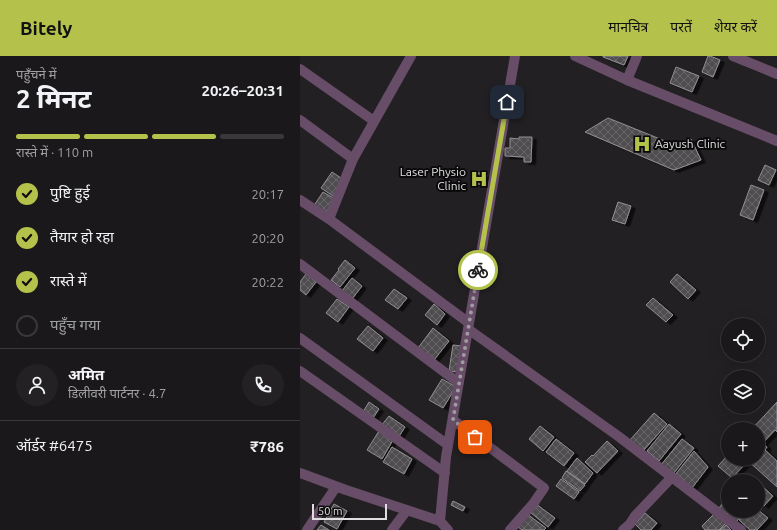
<!DOCTYPE html>
<html lang="hi">
<head>
<meta charset="utf-8">
<style>
  :root { --surface:#1a181a; --page:#232123; --text:#f1f3f6; --muted:#9fa0a2; --line:#383739; --accent:#b4c24b }
  body { margin:0; font-family:Ubuntu,"Noto Sans Devanagari",sans-serif; background:var(--page); color:var(--text); height:100vh; display:flex; flex-direction:column; font-size:15px; white-space:nowrap }
  * { box-sizing:border-box; margin:0 }
  p { font-size:13px; color:var(--muted) }
  .icon { flex:none; width:22px; height:22px; fill:none; stroke:currentColor; stroke-width:2; stroke-linecap:round; stroke-linejoin:round }
  .map { position:relative; flex:1; overflow:hidden }
  .side { display:flex; flex-direction:column; background:var(--surface); width:300px }
  .side>* { flex:none }
  .buttons { position:absolute; left:421px; top:262px; display:grid; gap:8px }
  .buttons a { display:grid; place-items:center; width:44px; height:44px; border-radius:50%; background:var(--surface); box-shadow:0 4px 16px #0002,0 0 0 1px var(--line); font-size:20px }
  .scale { position:absolute; left:12px; bottom:10px; width:75px; box-sizing:border-box; padding-left:4px; border:2px solid #e0dee0; border-top:0; font-size:11px; line-height:14px; white-space:nowrap; color:#e0dee0; -webkit-text-stroke:3px #0b0a0b; paint-order:stroke }
  .pin { position:absolute; display:grid; place-items:center; width:34px; height:34px; color:#fff; margin:-17px; border-radius:8px; box-shadow:0 2px 6px #0006 }
  .courier { position:absolute; display:grid; place-items:center; width:40px; height:40px; margin:-20px; border:3px solid #b4c24b; border-radius:50%; background:#fff; color:#222; box-shadow:0 1px 5px #0007 }
  .summary em { font-style:normal; font-weight:700 }
  .summary div { display:flex; flex-direction:column-reverse }
  .summary { display:flex; align-items:center; justify-content:space-between; height:68px; padding:0 16px }
  h1 { font-size:26px; font-weight:700; line-height:30px }
  .bar { display:grid; grid-template-columns:repeat(4,1fr); gap:6px 4px; align-content:center; height:48px; padding:0 16px }
  .bar i { height:5px; border-radius:3px; background:var(--line) }
  .bar .current { background:var(--accent) }
  .bar p { grid-column:span 4 }
  .line { display:flex; align-items:center; gap:10px; padding:0 16px; border-top:1px solid var(--line) }
  .line div { flex:1 }
  .round { display:grid; place-items:center; flex:none; width:42px; height:42px; border-radius:21px; background:var(--page) }
  ol { padding:0 16px; list-style:none }
  li { display:flex; align-items:center; gap:12px; height:44px }
  li p { margin-inline-start:auto }
  li .icon { padding:4px; border-radius:50%; background:var(--accent); color:#111; stroke-width:4 }
  li:last-child { color:var(--muted) }
  li i { width:22px; height:22px; border:2px solid var(--line); border-radius:50% }
  header { display:flex; align-items:center; gap:24px; box-sizing:border-box; height:56px; padding:0 20px; background:var(--accent); color:#111 }
  header strong { font-size:19px }
  nav { display:flex; gap:22px; margin-inline-start:auto; font-size:14px }
  main { display:flex; flex:1; min-height:0 }
  .map>svg:first-child { display:block }
</style>
</head>
<body>
<header>
<strong>Bitely</strong>
<nav><a>मानचित्र</a><a>परतें</a><a>शेयर करें</a></nav>
</header>
<main>
<section class="side">
<div class="summary"><div><h1>2 मिनट</h1><p>पहुँचने में</p></div><em>20:26–20:31</em></div>
<div class="bar"><i class="current"></i><i class="current"></i><i class="current"></i><i></i><p>रास्ते में · 110 m</p></div>
<ol>
<li><svg class="icon" aria-label="check" viewBox="0 0 24 24"><path d="M5 12l5 5 9-10"/></svg>पुष्टि हुई<p>20:17</p></li>
<li><svg class="icon" aria-label="check" viewBox="0 0 24 24"><path d="M5 12l5 5 9-10"/></svg>तैयार हो रहा<p>20:20</p></li>
<li><svg class="icon" aria-label="check" viewBox="0 0 24 24"><path d="M5 12l5 5 9-10"/></svg>रास्ते में<p>20:22</p></li>
<li><i></i>पहुँच गया</li>
</ol>
<div class="line" style="height:72px"><a class="round"><svg class="icon" aria-label="person" viewBox="0 0 24 24"><circle cx="12" cy="8" r="4"/><path d="M4 21q1-7 8-7t8 7"/></svg></a><div><b>अमित</b><p>डिलीवरी पार्टनर · 4.7</p></div><a class="round"><svg class="icon" aria-label="phone" viewBox="0 0 24 24"><path d="M5 4h4l2 5-3 2q2 4 5 5l2-3 5 2v4C11 20 4 13 5 4z"/></svg></a></div>
<div class="line" style="height:52px"><div>ऑर्डर #6475</div><b>₹786</b></div>
</section>
<div class="map">
<svg width="477" height="474" viewBox="0 0 477 474">
  <defs>
    <pattern id="building-cross-hatch" width="8" height="8" patternUnits="userSpaceOnUse"><rect width="8" height="8" fill="#504d50"/><path d="M0 0l8 8M0 8l8-8" fill="none" stroke="#696669"/></pattern>
    <filter id="shadow"><feDropShadow dx="4.5" dy="2.5" stdDeviation="0" flood-color="#0009"/></filter>
  </defs>
  <rect width="100%" height="100%" fill="#232023"/>
  <!-- building -->
  <path fill="url(#building-cross-hatch)" stroke="#928f92" filter="url(#shadow)" d="M303,0H328L324,9L303,1Z
    M408,0H410L420,4L413,21L402,16Z
    M376,11L399,20L392,36L370,27Z
    M308,62L375,89L391,83L401,104L374,114L285,76Z
    M219,81H232L231,106H224V101L205,100V92H210V82L219,83Z
    M465,109L476,114L469,129L458,124Z
    M32,116L44,124L33,140L21,132Z
    M175,116L187,119L185,129L172,127Z
    M451,129L464,134L453,164L440,159Z
    M23,136L35,143L25,158L13,151Z
    M318,146L331,150L325,168L312,164Z
    M45,204L55,212L40,231L31,224L39,214L38,213Z
    M6,218L16,226L6,239L0,234V226Z
    M377,218L396,234L388,243L370,226Z
    M52,222L62,230L52,243L42,235Z
    M94,233L107,242L98,253L85,244Z
    M353,242L373,259L366,266L346,249Z
    M37,243L49,251L38,266L26,257Z
    M134,248L145,258L137,269L125,259Z
    M68,270L83,282L73,295L57,283Z
    M133,272L149,285L134,304L118,292Z
    M153,289L162,290L159,316L149,315Z
    M142,323L156,331L143,352L129,344Z
    M69,346L79,353L73,362L63,356Z
    M477,346V376L475,374L463,387L467,391L465,394L477,405V431L446,403H458V373H452Z
    M354,357L367,368L343,395L330,384Z
    M89,360L105,371L98,382L81,370Z
    M369,368L381,378L359,405L347,395Z
    M240,370L254,381L243,395L229,383Z
    M79,375L93,384L82,403L67,394Z
    M256,383L274,397L264,410L246,396Z
    M382,383L394,392L373,418L361,409Z
    M307,385L318,395L297,417L285,406L292,399L293,400Z
    M92,391L112,403L104,418L83,406Z
    M394,395L408,411L392,432L375,419Z
    M428,399V403H441L446,407L432,422L418,410Z
    M277,402L293,417L285,428L267,415Z
    M266,415L285,429L280,435L262,422Z
    M261,423L279,436L274,443L256,430Z
    M462,430L473,440L464,450L458,444V435Z
    M428,440V455L425,457L419,452Z
    M153,445L165,451L163,455L151,449Z
    M34,448L47,455L37,473L24,466Z
    M236,448L255,462L248,471L230,456Z
    M458,454L468,462L457,474H450L439,464L447,455H458Z
    M430,455H445L436,466L427,458Z
    M345,457L357,467L351,474H341L335,468Z
    M415,457L426,467L419,474H405L402,470Z
    M227,458L246,472L244,474H222L217,470Z
    M21,469L29,474H17Z
    M426,469L431,474H420Z"/>
  <g fill="none" stroke-linecap="round" stroke-linejoin="round">
    <!-- minor -->
    <path stroke="#684d68" stroke-width="10" d="M275,0L327,24L477,85
      M433,0L477,18
      M0,13L74,65
      M327,24L337,0
      M0,64L53,103
      M0,144L29,163L169,267
      M29,163L53,103L111,0
      M0,208L159,327
      M168,273L318,380L441,474
      M0,282L148,389
      M0,315L145,417
      M153,364L244,432L233,448L210,474
      M0,417L46,434L140,465
      M7,474L36,431
      M92,474L107,454
      M148,474L140,465L146,401L215,0
      M323,474L330,468L335,460L372,421"/>
  </g>
  <g fill="none" stroke-linecap="round" stroke-linejoin="round">
    <!-- done -->
    <path stroke="#9e9c9e" stroke-width="4" stroke-dasharray="0 7.2" d="M175,381L153,364L178,214"/>
    <!-- route -->
    <path stroke="#b4c24b" stroke-width="5" d="M178,214L207,46"/>
  </g>
  <!-- icons -->
  <defs>
    <g id="hospital-bare" transform="scale(1.38)"><path d="M-5-5h3v3.5h4V-5h3V5h-3V1.5h-4V5h-3Z" fill="#b4c24b" stroke="#0b0a0b" stroke-width="2.5" paint-order="stroke"/></g>
  </defs>
  <g fill-rule="evenodd">
    <use href="#hospital-bare" x="342" y="88"/>
    <use href="#hospital-bare" x="179" y="123"/>
  </g>
  <g text-anchor="middle" stroke-width="4" stroke-linejoin="round" paint-order="stroke">
    <!-- poi labels -->
    <g font-size="12" fill="#e0dee0" stroke="#0b0a0b" text-anchor="start">
      <text x="355" y="92">Aayush Clinic</text>
      <text x="166" y="120" text-anchor="end">Laser Physio<tspan x="166" dy="14">Clinic</tspan></text>
    </g>
  </g>
</svg>
<div class="buttons">
<a><svg class="icon" aria-label="locate" viewBox="0 0 24 24"><circle cx="12" cy="12" r="6"/><path d="M12 2v4M12 18v4M2 12h4M18 12h4"/></svg></a>
<a><svg class="icon" aria-label="layers" viewBox="0 0 24 24"><path d="M12 4l9 5-9 5-9-5zM3 14l9 5 9-5"/></svg></a>
<a>+</a>
<a>−</a>
</div>
<div class="scale">50 m</div>
<div class="pin" style="left:175px;top:381px;background:#ea580c"><svg class="icon" aria-label="bag" viewBox="0 0 24 24"><path d="M5 8h14l-1 12H6zM9 8a3 3 0 0 1 6 0"/></svg></div>
<div class="pin" style="left:207px;top:46px;background:#1f2937"><svg class="icon" aria-label="home" viewBox="0 0 24 24"><path d="M3 11l9-7 9 7M6 9v11h12V9"/></svg></div>
<div class="courier" style="left:178px;top:214px"><svg class="icon" aria-label="bike" viewBox="0 0 24 24"><circle cx="6" cy="16" r="4"/><circle cx="18" cy="16" r="4"/><path d="M6 16l4-8h5l3 8M10 8l3 8H6M13 5h3"/></svg></div>
</div>
</main>
</body>
</html>
